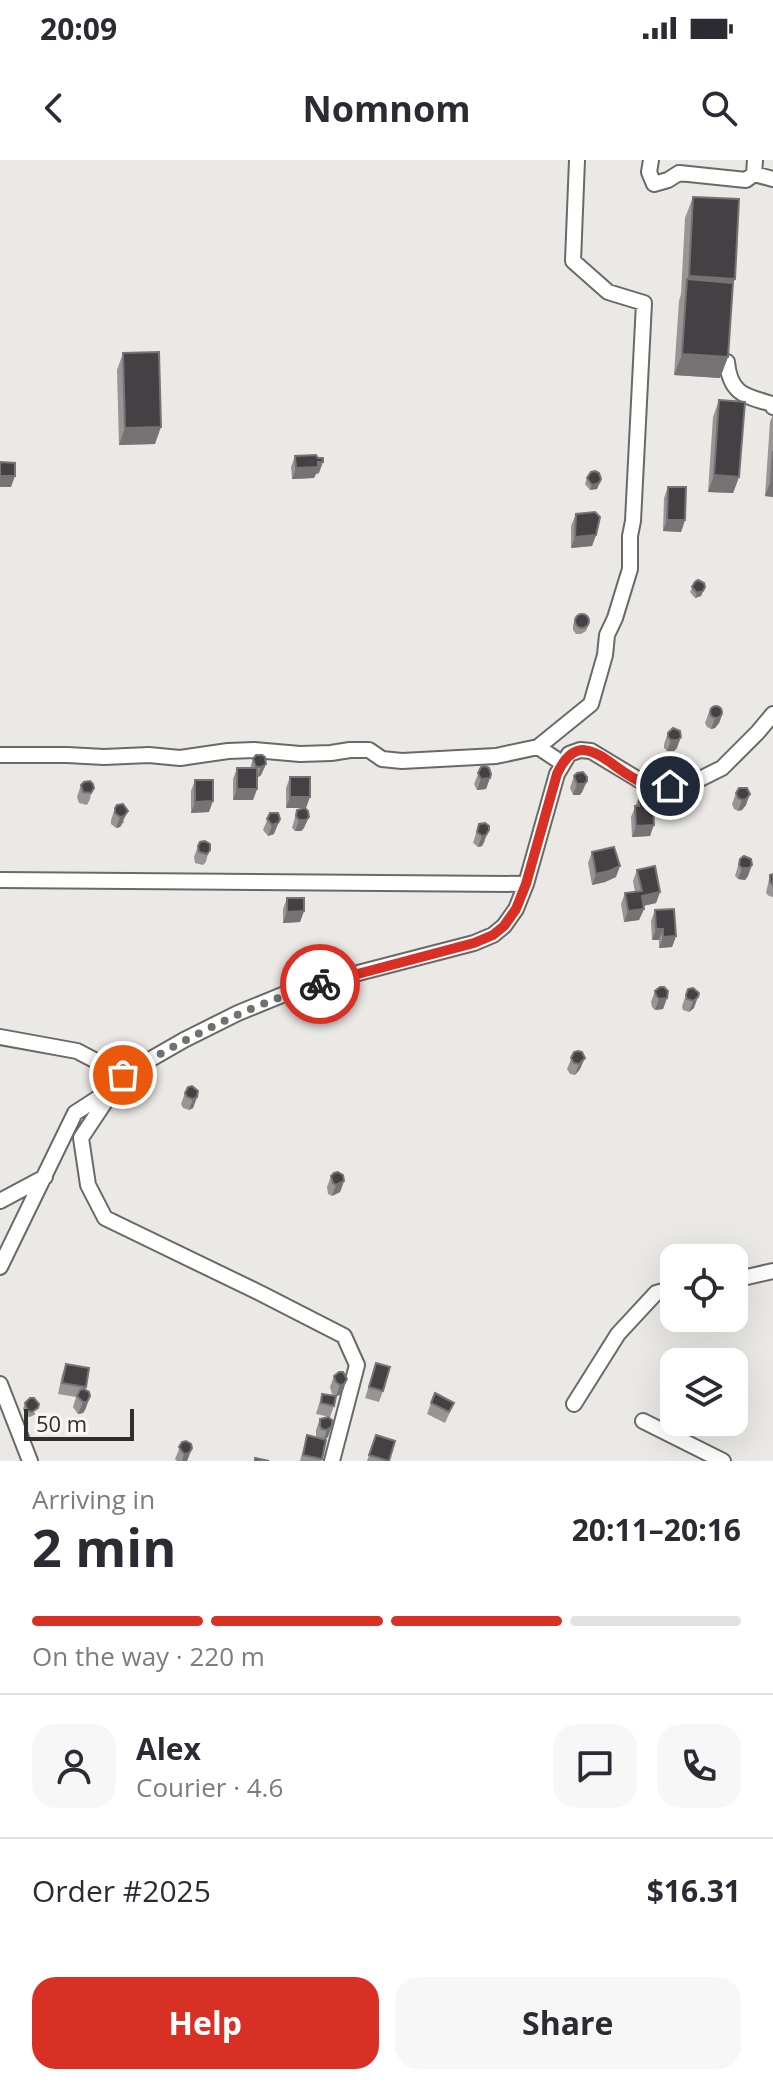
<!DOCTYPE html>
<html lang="en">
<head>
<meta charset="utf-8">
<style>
  :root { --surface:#fff; --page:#f7f7f7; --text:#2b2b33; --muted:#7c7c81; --line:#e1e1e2; --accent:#d93025 }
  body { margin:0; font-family:"Open Sans",sans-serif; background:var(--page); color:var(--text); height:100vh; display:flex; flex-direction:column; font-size:30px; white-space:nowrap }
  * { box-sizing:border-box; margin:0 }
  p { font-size:26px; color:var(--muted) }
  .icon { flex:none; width:44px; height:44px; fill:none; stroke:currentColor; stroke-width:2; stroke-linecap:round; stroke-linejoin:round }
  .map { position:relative; height:1301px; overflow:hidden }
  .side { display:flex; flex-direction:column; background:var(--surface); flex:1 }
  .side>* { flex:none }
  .fabs { position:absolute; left:660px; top:1084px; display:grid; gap:16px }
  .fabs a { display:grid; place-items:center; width:88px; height:88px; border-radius:16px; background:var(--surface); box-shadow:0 8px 32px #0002; font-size:40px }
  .scale { position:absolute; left:24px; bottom:20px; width:110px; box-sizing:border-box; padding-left:8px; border:4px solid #302f2d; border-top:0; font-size:22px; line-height:28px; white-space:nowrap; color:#302f2d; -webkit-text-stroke:6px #f9f6f3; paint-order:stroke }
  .pin { position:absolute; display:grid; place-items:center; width:68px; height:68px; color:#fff; margin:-34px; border:4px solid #fff; border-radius:50%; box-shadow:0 2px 8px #0007 }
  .courier { position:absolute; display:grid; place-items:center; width:80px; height:80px; margin:-40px; border:6px solid #d93025; border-radius:50%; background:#fff; color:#222; box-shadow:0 2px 10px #0007 }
  .overview em { font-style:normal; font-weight:700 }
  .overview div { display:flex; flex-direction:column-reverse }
  .overview { display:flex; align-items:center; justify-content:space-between; height:136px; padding:0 32px }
  h1 { font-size:52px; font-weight:700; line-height:60px }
  .bar { display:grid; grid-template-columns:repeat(4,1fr); gap:12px 8px; align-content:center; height:96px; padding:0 32px }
  .bar i { height:10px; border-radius:6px; background:var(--line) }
  .bar .current { background:var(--accent) }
  .bar p { grid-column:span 4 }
  .line { display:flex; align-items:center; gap:20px; padding:0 32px; border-top:2px solid var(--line) }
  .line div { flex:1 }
  .round { display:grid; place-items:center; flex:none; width:84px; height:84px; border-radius:24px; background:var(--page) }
  .button { display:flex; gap:16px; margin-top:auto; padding:16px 32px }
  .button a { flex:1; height:92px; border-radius:24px; background:var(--accent); color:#fff; font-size:32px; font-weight:700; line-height:92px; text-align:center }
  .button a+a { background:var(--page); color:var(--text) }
  .status { display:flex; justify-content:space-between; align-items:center; height:56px; padding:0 40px; background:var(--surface); direction:ltr }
  .status svg { height:22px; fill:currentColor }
  header { display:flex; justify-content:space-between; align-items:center; height:104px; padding:0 32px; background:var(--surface); font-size:36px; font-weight:700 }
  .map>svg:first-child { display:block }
</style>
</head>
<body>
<div class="status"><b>20:09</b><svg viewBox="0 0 49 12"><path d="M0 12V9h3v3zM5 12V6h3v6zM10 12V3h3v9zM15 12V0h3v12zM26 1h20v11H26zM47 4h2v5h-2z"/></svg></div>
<header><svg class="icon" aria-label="back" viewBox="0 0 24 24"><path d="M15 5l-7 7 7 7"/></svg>Nomnom<svg class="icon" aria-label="search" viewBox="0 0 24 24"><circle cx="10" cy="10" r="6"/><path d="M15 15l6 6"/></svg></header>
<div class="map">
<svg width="773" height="1301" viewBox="0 0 773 1301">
  <rect width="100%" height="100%" fill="#ebe9e6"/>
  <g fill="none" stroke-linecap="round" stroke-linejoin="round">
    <!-- minor casing -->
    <g stroke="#6b6966" stroke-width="18">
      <path id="minor" d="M651,0L649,12L654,24L668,20L679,13L746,20L754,14
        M755,0L754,14L773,19
        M727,202C730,234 745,236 772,244L773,247
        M538,587L591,544L605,495L607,475L615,458L630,409V376L633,361L644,143L608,132L573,101L577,0
        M0,595H67L104,597L149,595L180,598L228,591L254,590L300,594L331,593L350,590H369L382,599L402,601L496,596L538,587L562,603
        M0,720L526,724
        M0,877L77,891L123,915
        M0,1041L45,1017
        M0,1107L75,953L109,931
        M734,1120L773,1111
        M0,1224L30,1301
        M574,1244L618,1174L656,1133L674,1128
        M643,1261L723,1301
        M332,1301L357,1205L344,1176L260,1133L105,1058L88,1025L81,978L123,915L184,880L238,853L287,833L362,812L474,783L493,775L504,766L516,749L526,724L557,614L569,594L580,590L591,591L644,623L670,626L690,624L722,608L758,572L773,554"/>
    </g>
    <!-- minor -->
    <use href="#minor" stroke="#fff" stroke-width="14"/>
  </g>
  <!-- wall -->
  <path fill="#989595" d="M693,37L733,124L728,197L720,218L674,215L679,141L681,134L685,58Z
    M123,193L155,284L119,285L117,210Z
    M719,240L739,317L733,333L708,332L713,257Z
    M773,254V337L765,336L770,262Z
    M295,296L319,313L316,314L314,318L292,319L291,307Z
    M587,318L601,319L597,329L590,330L585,324Z
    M668,327L685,360L681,372L663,371L664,338Z
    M576,354L596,375L592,386L571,388V366Z
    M695,422L703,431L701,436L695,438L690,432Z
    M575,460L588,466L586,471L581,474H576L573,470V465Z
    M709,552H723L719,563L715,568L711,569L707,567L705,563Z
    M668,573L677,588L674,591H667L664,588V584Z
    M253,599L266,604L261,615L257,618V629L253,640H233V619L237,608H250Z
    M481,607L491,614L486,629L477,630L474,624Z
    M574,616L587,621L582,632L580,635H573L570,628Z
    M290,617L306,648L304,668L301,671H295L292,668L297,650L303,648H286V628Z
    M195,620L209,652L191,653V631Z
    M93,624L90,639L87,645L79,643L77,637L81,625Z
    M736,633L746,645L742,650L738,651L734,649L732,644Z
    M639,637L654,652L650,676L632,677L631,657Z
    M115,648L124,662L120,667L116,668L111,664V660Z
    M270,653L274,674L268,676L263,670Z
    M479,664L485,681L482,686L478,687L473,683Z
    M210,684L206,702L203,705L195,703L194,697L198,686Z
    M592,692L616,717L605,722L592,725L588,703Z
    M740,699L748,716L745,720L738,719L735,716Z
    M637,710L660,732L656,743L643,746L644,749L639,760L624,762L621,744L625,733L635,732L633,721Z
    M773,714V737L769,736L766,733L770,715Z
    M287,738L304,751L300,762L283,763V749Z
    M655,750L676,776L672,787L659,788V780H652L651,761Z
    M693,828L694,848L689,852L683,850L682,846L686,835Z
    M655,831L667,838L663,849L655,850L652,847L651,842Z
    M574,892L580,909L575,915L570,914L567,909Z
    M185,933L197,937L193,948L189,950L183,948L181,944Z
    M331,1016L344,1021L340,1032L332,1036L328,1034L327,1027Z
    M376,1203L383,1231L379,1242L365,1238Z
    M66,1204L86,1227V1248L83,1253L78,1254L73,1247L76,1237L58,1234L62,1215Z
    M334,1216L347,1219L343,1230L340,1235L336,1236L332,1234L330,1227Z
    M322,1234L334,1246L330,1257L316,1254Z
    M25,1243L36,1254L30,1257L26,1256L23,1249Z
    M431,1243H454L445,1263L427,1254Z
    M328,1257V1277L325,1279L326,1280L321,1301H300L307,1275L316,1278V1270L320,1259Z
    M376,1275L389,1301H367Z
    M182,1282L192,1288L187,1301H177L175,1299Z"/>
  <!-- shaded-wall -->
  <path fill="#767375" d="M689,116L735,119L727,140L686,124Z
    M682,194L728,197L720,218L674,215Z
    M161,267L155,284L119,285L125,268Z
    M318,302H323L319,313L316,314L314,318L292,319L296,308Z
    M714,315L739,317L733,333L708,332Z
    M0,316H15L11,327H0Z
    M601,319L597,329L590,330L592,325Z
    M771,320H773V337L765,336Z
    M667,360H685L681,372L663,371Z
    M596,375L592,386L571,388L575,377Z
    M703,431L701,436L695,438L697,433Z
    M723,552L719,563L715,568L711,569L715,558Z
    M681,577L677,588L674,591H667L671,580Z
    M266,604L261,615L257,618L261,607Z
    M490,618L486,629L477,630L481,619Z
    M587,621L582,632L580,635H573L577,624Z
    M237,629H257L253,640H233Z
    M750,634L746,645L742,650L738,651L742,640Z
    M290,637H310L306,648H286Z
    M213,641L209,652L191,653L195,642Z
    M128,651L120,667L116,668L120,657Z
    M309,657L304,668L301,671H295L299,660Z
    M280,659L274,674L268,676L272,665Z
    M654,665L650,676L632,677L636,666Z
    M489,670L482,686L478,687L482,676Z
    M752,705L748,716L745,720L738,719L742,708Z
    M620,706L616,717L605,722L592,725L596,714Z
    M660,732L656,743L638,747L642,736Z
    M644,749L639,760L624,762L628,751Z
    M304,751L300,762L283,763L287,752Z
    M656,769H663L659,780H652Z
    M676,776L672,787L659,788L663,777Z
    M698,837L694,848L689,852L693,841Z
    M667,838L663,849L655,850L659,839Z
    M585,898L580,909L575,915L579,904Z
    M197,937L193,948L189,950L193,939Z
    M344,1021L340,1032L332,1036L336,1025Z
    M347,1219L343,1230L340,1235L336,1236L340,1225Z
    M90,1236L86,1248L83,1253L78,1254L83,1242Z
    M332,1266L328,1277L323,1281L327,1270Z
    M192,1288L187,1301H182L184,1294Z"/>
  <!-- building -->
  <path fill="#444144" stroke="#767375" stroke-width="2" d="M693,37L739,39L735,119L689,116Z
    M687,119L733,123L728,197L682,194Z
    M159,192L161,267L125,268L123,193Z
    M719,240L745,242L739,317L714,315Z
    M773,291V320H771Z
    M316,295L318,298H323V302H318V307L296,308L295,296Z
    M0,302L15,303V316H0Z
    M595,311L599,313L601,319L599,323L592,325L587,318L591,312Z
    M668,327H686L685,360H667Z
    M595,352L600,357L596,375L575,377L576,354Z
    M698,420L704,423L705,427L703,431L697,433L692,427L695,422Z
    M575 461a7 7 0 1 1 14 0a7 7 0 1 1-14 0Z
    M710 552a6 6 0 1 1 12 0a6 6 0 1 1-12 0Z
    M673,568L680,571L681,577L678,580H671L668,577V573Z
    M256,595H262L265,597L266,604L261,607H256L253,599Z
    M485,606L489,608L491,614L490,618L481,619L478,613L481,607Z
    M237,608H257V629H237Z
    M583,612L587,617V621L584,624H577L574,616L577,613Z
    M290,617H310V637H290Z
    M195,620H213V641L195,642Z
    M90,621L93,624L94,628L91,633L83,632L81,625L84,622Z
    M739,628H747L750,634L746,639L742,640L738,638L736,633Z
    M639,637H651V641L656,640V645H653L654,665L636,666L635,646H639Z
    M123,644L128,651L124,656L120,657L115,653V648L117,645Z
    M305,648L308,651L309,657L306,660H299L296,656L297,650Z
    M270,653H278L280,659L278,663L272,665L267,659Z
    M485,663L489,666V670L486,675L482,676L477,672L479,664Z
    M205,681L210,684V690L207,694L199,692L198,686L200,682Z
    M614,687L620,706L609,711L596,714L592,692Z
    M744,696L751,699L752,705L749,708H742L739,705L740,699Z
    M655,706L660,732L642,736L644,749L628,751L625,733L642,731L637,710Z
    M773,714V725L770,722V715Z
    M287,738H304V751L287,752Z
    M674,749L676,776L663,777V769H656L655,750Z
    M660,827H664L668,831L667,838L659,839L656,835L655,831Z
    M693,828L699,833L698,837L693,841L687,839L686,835L688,829Z
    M578,891L582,892L585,898L579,904L574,903L571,898L574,892Z
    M192,926L198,931L197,937L193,939L187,937L185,933L188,927Z
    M338,1012L343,1015L344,1021L336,1025L333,1023L331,1016L334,1013Z
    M376,1203L390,1207L383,1231L369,1227Z
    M66,1204L89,1208L86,1227L62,1223Z
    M339,1212H343L347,1219L344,1224L340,1225L336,1222L334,1216Z
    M84,1229L89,1232L90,1236L87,1242H83L77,1236L80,1230Z
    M435,1233L454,1243L449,1252L431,1243Z
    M322,1234L336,1236L334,1246L321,1243Z
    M30,1238H34L39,1244L38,1248L32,1252L28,1251L25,1243Z
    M328,1257L332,1260V1266L327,1270L322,1269L320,1266V1259Z
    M307,1275L326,1280L322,1299L303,1295Z
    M376,1275L395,1281L389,1301L369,1295Z
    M186,1281L191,1284L192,1288L189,1293L184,1294L179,1287L182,1282Z
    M255,1298L269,1301H255Z"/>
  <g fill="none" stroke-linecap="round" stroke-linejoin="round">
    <!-- done -->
    <path stroke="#71706e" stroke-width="8" stroke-dasharray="0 14.4" d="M123,915C187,878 249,845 320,824"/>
    <!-- route -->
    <path stroke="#d93025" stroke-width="10" d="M320,824L474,783L493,775L504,766L516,749L526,724L557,614C582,560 612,613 644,623C652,626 662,625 670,626"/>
  </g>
</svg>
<div class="fabs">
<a><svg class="icon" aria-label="locate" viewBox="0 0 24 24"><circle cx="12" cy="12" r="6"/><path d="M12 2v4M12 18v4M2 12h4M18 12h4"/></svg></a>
<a><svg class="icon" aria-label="layers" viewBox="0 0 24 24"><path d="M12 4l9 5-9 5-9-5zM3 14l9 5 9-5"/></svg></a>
</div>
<div class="scale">50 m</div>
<div class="pin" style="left:123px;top:915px;background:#ea580c"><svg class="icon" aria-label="bag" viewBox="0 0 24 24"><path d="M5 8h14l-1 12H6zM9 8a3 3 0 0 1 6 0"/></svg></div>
<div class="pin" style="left:670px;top:626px;background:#1f2937"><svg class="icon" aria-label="home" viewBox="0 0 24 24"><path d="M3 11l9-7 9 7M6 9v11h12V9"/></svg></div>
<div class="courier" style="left:320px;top:824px"><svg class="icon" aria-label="bike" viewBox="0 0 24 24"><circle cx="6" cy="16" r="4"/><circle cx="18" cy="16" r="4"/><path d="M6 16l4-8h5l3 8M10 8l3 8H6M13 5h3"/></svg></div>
</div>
<section class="side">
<div class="overview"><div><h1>2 min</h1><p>Arriving in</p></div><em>20:11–20:16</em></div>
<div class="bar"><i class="current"></i><i class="current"></i><i class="current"></i><i></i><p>On the way · 220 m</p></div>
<div class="line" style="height:144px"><a class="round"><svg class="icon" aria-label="person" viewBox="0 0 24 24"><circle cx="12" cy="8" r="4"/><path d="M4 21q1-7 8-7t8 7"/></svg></a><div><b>Alex</b><p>Courier · 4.6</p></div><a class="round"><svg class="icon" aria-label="chat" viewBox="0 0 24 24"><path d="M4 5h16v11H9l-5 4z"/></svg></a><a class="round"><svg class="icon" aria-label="phone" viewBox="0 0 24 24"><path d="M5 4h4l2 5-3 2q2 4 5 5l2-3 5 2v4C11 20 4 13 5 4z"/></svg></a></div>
<div class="line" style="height:104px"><div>Order #2025</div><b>$16.31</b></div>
<div class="button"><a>Help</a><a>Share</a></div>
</section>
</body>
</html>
